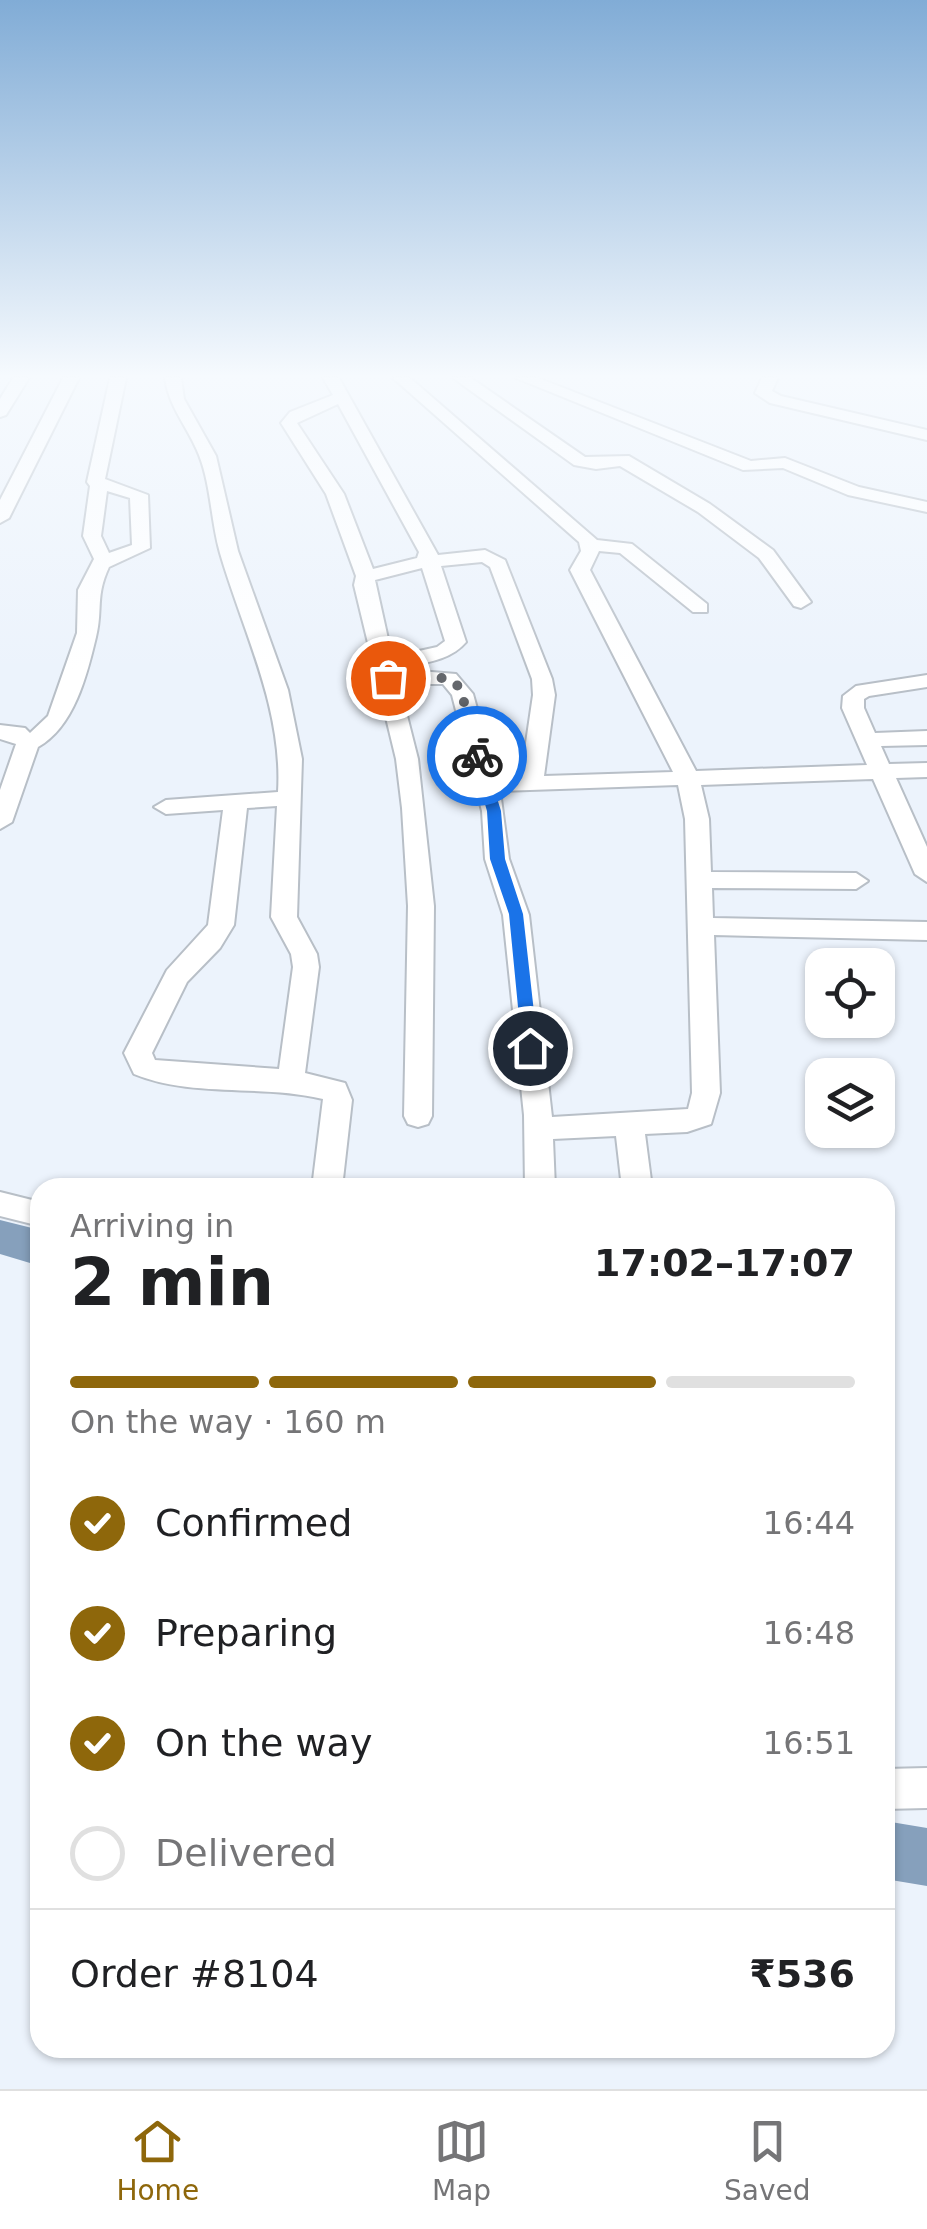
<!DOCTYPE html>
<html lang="en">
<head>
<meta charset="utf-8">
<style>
  :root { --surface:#fff; --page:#f6f6f6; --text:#202124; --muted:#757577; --line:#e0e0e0; --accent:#8e670b }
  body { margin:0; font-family:"DejaVu Sans",sans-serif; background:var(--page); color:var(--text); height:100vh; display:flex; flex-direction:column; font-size:38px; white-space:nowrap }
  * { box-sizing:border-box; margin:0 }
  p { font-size:32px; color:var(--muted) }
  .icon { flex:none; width:55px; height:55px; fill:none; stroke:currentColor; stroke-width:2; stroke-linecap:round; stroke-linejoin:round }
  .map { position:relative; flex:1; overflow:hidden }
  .sheet { position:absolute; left:30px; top:1178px; width:865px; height:880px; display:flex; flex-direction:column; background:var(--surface); border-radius:30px; box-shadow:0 2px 8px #0004 }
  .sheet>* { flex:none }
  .controls { position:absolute; left:805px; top:948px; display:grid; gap:20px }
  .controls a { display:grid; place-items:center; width:90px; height:90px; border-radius:20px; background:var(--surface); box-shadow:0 2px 8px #0004; font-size:50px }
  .pin { position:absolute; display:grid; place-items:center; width:85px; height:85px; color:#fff; margin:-42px; border:5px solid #fff; border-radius:50%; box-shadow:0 2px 10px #0007 }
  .courier { position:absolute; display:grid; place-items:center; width:100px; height:100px; margin:-50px; border:8px solid #1a73e8; border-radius:50%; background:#fff; color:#222; box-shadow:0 2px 12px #0007 }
  .headline em { font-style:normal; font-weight:700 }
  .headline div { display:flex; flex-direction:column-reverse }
  .headline { display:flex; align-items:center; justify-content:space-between; height:170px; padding:0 40px }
  h1 { font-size:65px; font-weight:700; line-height:75px }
  .bar { display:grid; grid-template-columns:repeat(4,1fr); gap:15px 10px; align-content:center; height:120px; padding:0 40px }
  .bar i { height:12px; border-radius:8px; background:var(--line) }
  .bar .on { background:var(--accent) }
  .bar p { grid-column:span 4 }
  .line { display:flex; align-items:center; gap:25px; padding:0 40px; border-top:2px solid var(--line) }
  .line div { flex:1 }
  ol { padding:0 40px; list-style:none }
  li { display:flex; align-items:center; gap:30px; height:110px }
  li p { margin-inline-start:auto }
  li .icon { padding:10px; border-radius:50%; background:var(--accent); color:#fff; stroke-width:4 }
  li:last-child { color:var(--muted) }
  li i { width:55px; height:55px; border:5px solid var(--line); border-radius:50% }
  .tab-bar { display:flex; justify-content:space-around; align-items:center; height:140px; border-top:2px solid var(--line); background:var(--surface); font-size:28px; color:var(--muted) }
  .tab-bar a { display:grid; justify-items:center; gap:5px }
  .tab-bar .on { color:var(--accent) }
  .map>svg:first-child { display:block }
</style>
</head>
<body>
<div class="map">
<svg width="927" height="2089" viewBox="0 0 927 2089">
  <rect width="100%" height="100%" fill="#ecf3fc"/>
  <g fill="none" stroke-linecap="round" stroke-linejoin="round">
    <!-- river -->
    <path fill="#86a0bc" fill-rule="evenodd" d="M0,1220L40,1230V1266L0,1254Z
      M885,1821L927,1828V1886L885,1879Z"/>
    <!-- minor casing -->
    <g stroke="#b8bfc7" stroke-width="4">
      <path id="minor" d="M13,378H29L6,415L0,417V399Z
        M63,378H79L9,518L0,523V500Z
        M110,378H126L105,479L148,495L150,548L109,567C95,597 103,609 96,637C87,675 74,727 38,747L12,822L0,829V790L16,744L0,739V725L25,728L30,733L48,716L77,633L78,590L94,559L83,536L90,486L87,482ZM107,491L130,498L132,545L109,553L101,536Z
        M165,378H181L184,399L216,456L238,551L288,690L302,759L297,917L317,954L319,967L305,1073L345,1083L352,1100L342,1188H312L323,1099C262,1084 192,1098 134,1074L124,1053L167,970L208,925L223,810L166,814L154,807L166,800L278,792C283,708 243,632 220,553C211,522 211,485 199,455C188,427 169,408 165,378ZM277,806L271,917L291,954L293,967L279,1069L155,1060L152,1053L187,982L220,948L234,925L247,808Z
        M323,378H339L438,555L485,550L505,560L552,679L555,695L544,776L673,772L570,570L581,551L579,542L393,378H410L597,540L632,544L707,604V612H693L620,553L599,551L590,570L696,771L867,765L842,708L843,696L856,686L927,675V687L869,696L864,699V708L875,733L927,731V745L881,746L889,764L927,763V777L896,778L927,847V882L915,874L873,779L701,785L709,819L711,872L856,873L868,881L856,889L712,888L713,918L927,922V940L714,935L720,1093L711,1124L687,1132L645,1134L652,1188H622L616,1136L553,1139L555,1188H525L524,1115L503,915L485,859L482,811L452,695L443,684H399L418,759L434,906L432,1116L428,1124L418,1127L408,1124L404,1116L408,906L402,808L396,759L354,585L356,576L326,494L281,423L290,412L333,395ZM338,404L419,552L417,558L373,569L344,494L297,423ZM482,562L490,567L532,679L533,695L521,777L496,778L473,694L456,674L395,669C421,663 449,662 466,642L441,566ZM422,568L445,641L437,647L392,657L375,580ZM678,785L685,819L692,1093L688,1109L552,1117L529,915L509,859L500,791Z
        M453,378H471L585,457L629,456L710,504L773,550L811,602L801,608L794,606L759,558L698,512L620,466L596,469L574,465Z
        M516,378H538L751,461L785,458L859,487L927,502V512L848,495L783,468L743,470Z
        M762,378H778L772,391L781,396L927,430V440L770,403L755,393Z
        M0,1192L40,1202V1226L0,1216Z
        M927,1768V1808L885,1809V1769Z"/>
    </g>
    <!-- minor -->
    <use href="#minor" fill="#fff" fill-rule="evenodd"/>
  </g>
  <!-- sky -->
  <linearGradient id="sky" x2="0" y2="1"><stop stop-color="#81acd6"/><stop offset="0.56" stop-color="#f6fafe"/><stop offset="1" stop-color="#f6fafe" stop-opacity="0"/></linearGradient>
  <rect width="927" height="671" fill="url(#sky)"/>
  <!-- route -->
  <path fill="#1a73e8" d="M477,752L484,756L501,811L505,859L523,914L538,1048L530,1054L522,1048L509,914L490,859L487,811L471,756Z"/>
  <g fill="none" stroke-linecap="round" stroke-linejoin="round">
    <!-- done -->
    <path stroke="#64676c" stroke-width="10" stroke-dasharray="0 18" d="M388,678L436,676L456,683L462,694L477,756"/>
  </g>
</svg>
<div class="controls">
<a><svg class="icon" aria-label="locate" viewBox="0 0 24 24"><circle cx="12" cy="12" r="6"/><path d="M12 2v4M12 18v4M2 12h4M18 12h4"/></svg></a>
<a><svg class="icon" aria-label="layers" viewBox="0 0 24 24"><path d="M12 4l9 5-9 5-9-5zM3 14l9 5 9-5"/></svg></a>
</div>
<div class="pin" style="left:388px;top:678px;background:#ea580c"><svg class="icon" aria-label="bag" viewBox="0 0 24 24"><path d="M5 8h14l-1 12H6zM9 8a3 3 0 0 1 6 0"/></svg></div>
<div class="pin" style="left:530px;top:1048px;background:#1f2937"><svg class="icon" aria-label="home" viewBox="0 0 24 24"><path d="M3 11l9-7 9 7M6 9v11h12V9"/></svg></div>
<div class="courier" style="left:477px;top:756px"><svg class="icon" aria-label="bike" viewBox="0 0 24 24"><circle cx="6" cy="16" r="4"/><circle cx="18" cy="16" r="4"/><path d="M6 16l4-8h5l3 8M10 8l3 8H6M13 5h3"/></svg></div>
<section class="sheet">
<div class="headline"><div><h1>2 min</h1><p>Arriving in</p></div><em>17:02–17:07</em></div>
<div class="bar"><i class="on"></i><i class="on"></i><i class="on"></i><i></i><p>On the way · 160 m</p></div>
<ol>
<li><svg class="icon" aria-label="check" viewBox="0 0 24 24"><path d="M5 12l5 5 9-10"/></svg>Confirmed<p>16:44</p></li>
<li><svg class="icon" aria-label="check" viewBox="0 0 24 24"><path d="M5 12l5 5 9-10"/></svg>Preparing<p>16:48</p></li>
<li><svg class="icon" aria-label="check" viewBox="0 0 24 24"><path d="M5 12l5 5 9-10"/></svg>On the way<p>16:51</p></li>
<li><i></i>Delivered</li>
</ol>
<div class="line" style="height:130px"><div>Order #8104</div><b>₹536</b></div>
</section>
</div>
<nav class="tab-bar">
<a class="on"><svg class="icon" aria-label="home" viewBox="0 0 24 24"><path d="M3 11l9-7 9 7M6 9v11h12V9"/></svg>Home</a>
<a><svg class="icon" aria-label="map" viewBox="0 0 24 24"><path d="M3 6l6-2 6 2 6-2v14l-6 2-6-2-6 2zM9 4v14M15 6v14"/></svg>Map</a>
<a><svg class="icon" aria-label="saved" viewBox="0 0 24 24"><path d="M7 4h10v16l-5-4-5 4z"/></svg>Saved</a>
</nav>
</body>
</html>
